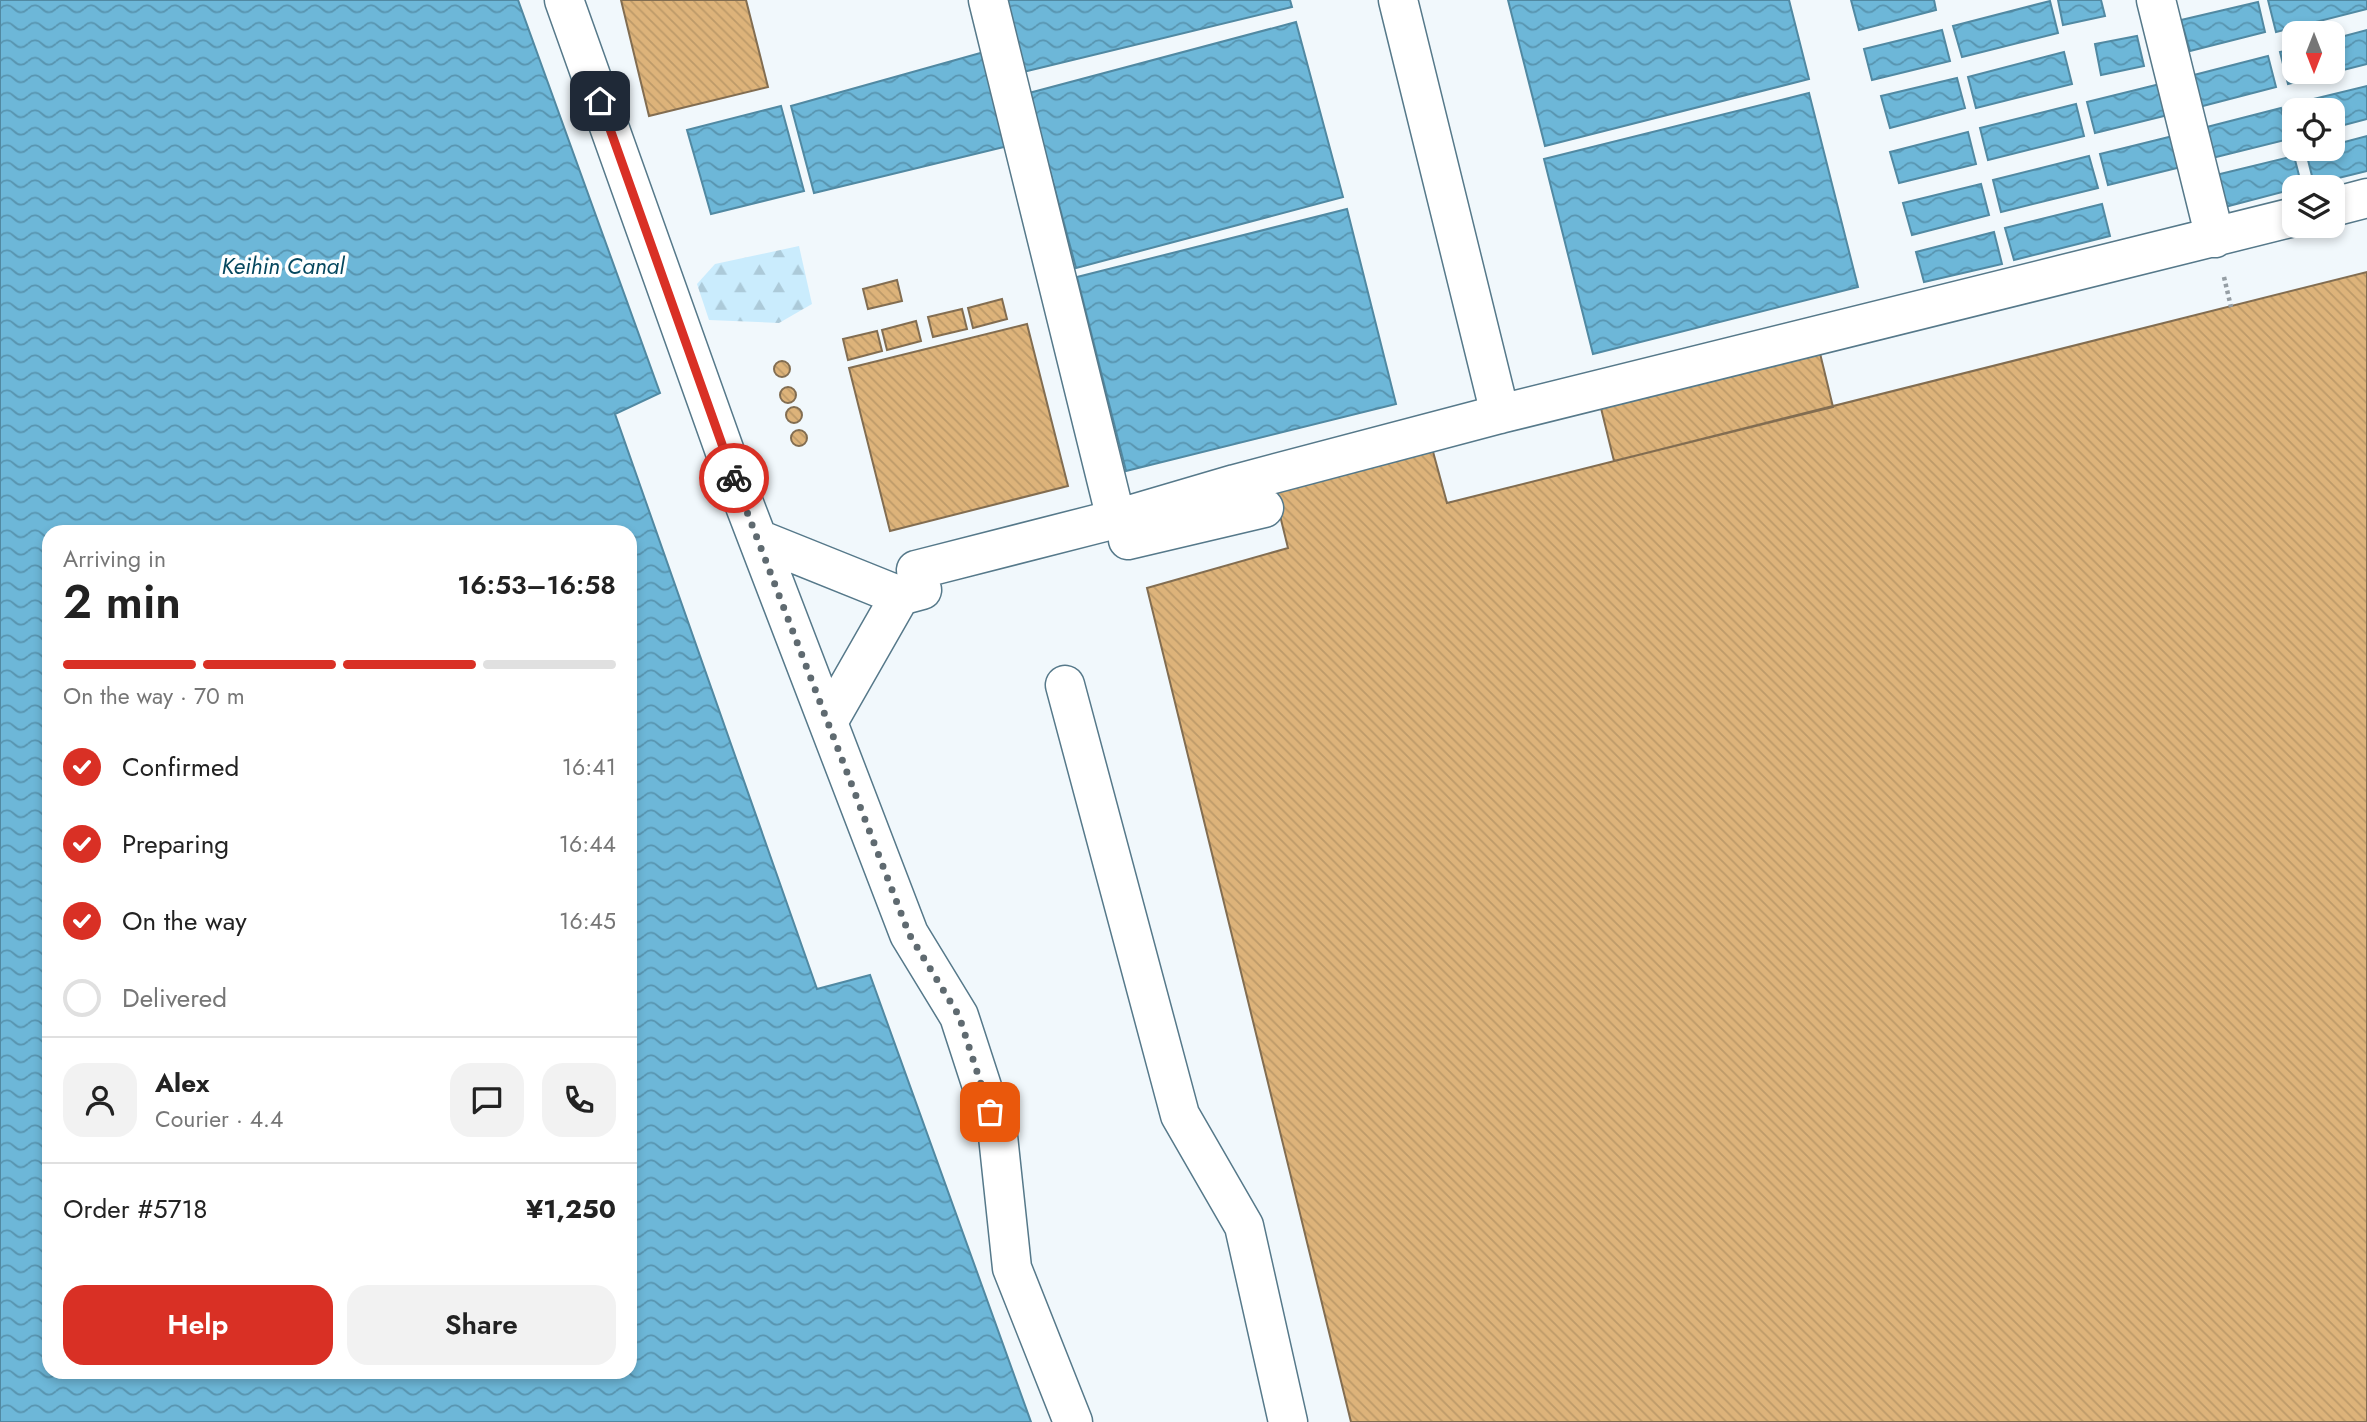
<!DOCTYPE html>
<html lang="en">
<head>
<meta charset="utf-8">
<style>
  :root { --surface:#fff; --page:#f2f2f2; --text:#222; --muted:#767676; --line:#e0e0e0; --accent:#d93025 }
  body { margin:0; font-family:Jost,sans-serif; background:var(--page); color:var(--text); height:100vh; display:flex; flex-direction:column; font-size:26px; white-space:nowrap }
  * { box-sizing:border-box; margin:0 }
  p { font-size:23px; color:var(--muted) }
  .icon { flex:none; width:38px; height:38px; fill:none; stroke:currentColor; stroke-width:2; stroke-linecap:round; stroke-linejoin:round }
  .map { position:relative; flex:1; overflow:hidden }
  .panel { position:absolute; left:42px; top:525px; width:595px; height:854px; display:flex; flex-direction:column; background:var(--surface); border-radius:21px; box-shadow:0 4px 10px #0003 }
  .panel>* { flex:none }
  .needle { width:46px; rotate:180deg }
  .controls { position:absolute; left:2282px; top:21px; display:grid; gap:14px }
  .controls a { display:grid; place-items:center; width:63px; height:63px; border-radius:14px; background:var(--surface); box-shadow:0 4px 10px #0003; font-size:35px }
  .pin { position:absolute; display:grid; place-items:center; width:60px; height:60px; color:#fff; margin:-30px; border-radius:14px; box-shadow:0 4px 10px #0006 }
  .courier { position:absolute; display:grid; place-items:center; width:70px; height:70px; margin:-35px; border:5px solid #d93025; border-radius:50%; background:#fff; color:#222; box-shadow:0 2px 9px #0007 }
  .head em { font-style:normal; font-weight:600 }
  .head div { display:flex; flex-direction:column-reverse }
  .head { display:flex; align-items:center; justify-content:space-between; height:119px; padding:0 21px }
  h1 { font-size:46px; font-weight:600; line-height:52px }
  .bar { display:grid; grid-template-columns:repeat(4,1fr); gap:10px 7px; align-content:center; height:84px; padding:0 21px }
  .bar i { height:9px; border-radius:5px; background:var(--line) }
  .bar .selected { background:var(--accent) }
  .bar p { grid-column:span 4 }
  .line { display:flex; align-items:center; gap:18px; padding:0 21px; border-top:2px solid var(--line) }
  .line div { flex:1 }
  .round { display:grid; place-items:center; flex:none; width:74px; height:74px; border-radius:21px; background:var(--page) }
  ol { padding:0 21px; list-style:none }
  li { display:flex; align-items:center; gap:21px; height:77px }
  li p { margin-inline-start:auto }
  li .icon { padding:7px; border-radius:50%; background:var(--accent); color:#fff; stroke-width:4 }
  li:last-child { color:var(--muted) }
  li i { width:38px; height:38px; border:4px solid var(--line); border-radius:50% }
  .button { display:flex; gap:14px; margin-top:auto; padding:14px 21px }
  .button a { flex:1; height:80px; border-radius:21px; background:var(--accent); color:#fff; font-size:28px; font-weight:600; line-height:80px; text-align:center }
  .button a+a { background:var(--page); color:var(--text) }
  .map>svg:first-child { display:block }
</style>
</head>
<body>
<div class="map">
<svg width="2367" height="1422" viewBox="0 0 2367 1422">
  <defs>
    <pattern id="forest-firs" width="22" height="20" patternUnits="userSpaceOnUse" patternTransform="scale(1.75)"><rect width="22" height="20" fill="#caecfd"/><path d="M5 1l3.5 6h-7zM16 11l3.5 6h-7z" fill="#accad9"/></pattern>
    <pattern id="water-waves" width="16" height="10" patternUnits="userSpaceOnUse" patternTransform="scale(1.75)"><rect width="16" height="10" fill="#6db7d8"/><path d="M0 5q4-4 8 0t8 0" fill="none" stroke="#5894af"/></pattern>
    <pattern id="building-back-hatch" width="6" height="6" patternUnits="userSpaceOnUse" patternTransform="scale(1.75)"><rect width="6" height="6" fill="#ddb37a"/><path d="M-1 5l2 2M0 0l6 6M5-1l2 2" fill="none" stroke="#bd9a69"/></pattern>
  </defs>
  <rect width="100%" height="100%" fill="#f1f8fc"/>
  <!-- forest -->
  <path fill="url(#forest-firs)" d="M799,246L812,304L779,323L709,320L697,284L715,264Z"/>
  <!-- water -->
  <path fill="url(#water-waves)" stroke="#5189a2" stroke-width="2" fill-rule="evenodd" d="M0,0H518L660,393L615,414L817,989L870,975L1031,1422H0ZM49,532H630V1372H49Z
    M1005,0H1290L1292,7L1023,72Z
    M1508,0H1789L1809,79L1545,146Z
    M1851,0H1934L1936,10L1859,30Z
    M2058,0H2101L2105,16L2063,25Z
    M2268,0H2367V9L2276,32Z
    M2050,1L2058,33L1962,57L1953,26Z
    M2258,2L2265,32L2190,51L2181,20Z
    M1296,22L1343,197L1076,268L1029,93Z
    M1942,30L1950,61L1872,80L1864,49Z
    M2367,30V64L2288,84L2280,52L2294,49V72H2333V39Z
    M2137,36L2144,66L2101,75L2095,44Z
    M984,52L1008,146L814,193L791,106Z
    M2064,52L2072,84L1976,108L1968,77Z
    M2268,56L2276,87L2199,107L2190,76Z
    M1957,78L1965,108L1890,128L1881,96Z
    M2160,84L2168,115L2095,133L2087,102Z
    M2367,86V119L2333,128V110H2295L2293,104Z
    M1809,93L1858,287L1593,354L1544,159Z
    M2076,104L2084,136L1988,160L1980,128Z
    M781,106L804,191L711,214L687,130Z
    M2281,108L2289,139L2212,158L2203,128Z
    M1968,132L1976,164L1899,183L1890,152Z
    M2173,136L2181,167L2108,185L2100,154Z
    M2367,136V171L2314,184L2306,152L2333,149V145Z
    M2089,156L2098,188L2001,212L1993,180Z
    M2294,156L2302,187H2294V189L2225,207L2216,175Z
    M1981,184L1989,215L1912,235L1903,203Z
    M2102,204L2110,236L2014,260L2005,228Z
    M1347,209L1396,404L1126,471L1077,277Z
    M1994,232L2002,264L1924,282L1916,252Z"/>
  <!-- building -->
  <path fill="url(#building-back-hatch)" stroke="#826d51" stroke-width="2" d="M621,0H746L768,87L649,116Z
    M2367,272V1422H1351L1147,588L1288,548L1273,487L1432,448L1447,503Z
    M897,280L902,301L868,309L863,289Z
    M1002,299L1007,319L973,328L968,308Z
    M962,309L967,329L933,337L928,317Z
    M916,321L921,341L887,350L882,330Z
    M1027,324L1068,486L890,531L849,368Z
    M877,331L882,351L848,360L843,339Z
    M1818,345L1833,407L1614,461L1599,400Z
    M774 369a8 8 0 1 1 16 0a8 8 0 1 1-16 0Z
    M780 395a8 8 0 1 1 16 0a8 8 0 1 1-16 0Z
    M786 415a8 8 0 1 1 16 0a8 8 0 1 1-16 0Z
    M791 438a8 8 0 1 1 16 0a8 8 0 1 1-16 0Z"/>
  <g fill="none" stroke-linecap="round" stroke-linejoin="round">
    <!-- minor casing -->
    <g stroke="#56798a" stroke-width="41">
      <path id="minor" d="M564,0L735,480L909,934L959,1016L998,1136L1012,1268L1073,1422
        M988,0L1116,519
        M1398,0L1500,414
        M2156,0L2215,238
        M2333,207L2367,198
        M758,539L900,596L828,722
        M1128,540L1264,508
        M900,596L922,590L916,570L1116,519L1235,484L1500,414L2294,217
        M1065,685L1180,1115L1244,1226L1288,1422"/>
    </g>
    <!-- path -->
    <path stroke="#959ea4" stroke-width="4.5" stroke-dasharray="3.5 3.5" stroke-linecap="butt" d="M2224,277L2231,307"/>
    <!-- minor -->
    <use href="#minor" stroke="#fff" stroke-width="38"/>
  </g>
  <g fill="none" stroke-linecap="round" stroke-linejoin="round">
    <!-- done -->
    <path stroke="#5f6a70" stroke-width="7" stroke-dasharray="0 12.6" d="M734,478L909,934L959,1016L990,1112"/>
    <!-- route -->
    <path stroke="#d93025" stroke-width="9" d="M600,101L734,478"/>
  </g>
  <g text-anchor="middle" stroke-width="7" stroke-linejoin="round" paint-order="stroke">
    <!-- water labels -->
    <g font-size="23" font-style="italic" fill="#06485f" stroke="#fff">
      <text x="283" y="274">Keihin Canal</text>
    </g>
  </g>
</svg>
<div class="controls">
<a><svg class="needle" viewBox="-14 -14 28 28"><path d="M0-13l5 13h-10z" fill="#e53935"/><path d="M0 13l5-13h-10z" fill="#767676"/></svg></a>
<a><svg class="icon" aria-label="locate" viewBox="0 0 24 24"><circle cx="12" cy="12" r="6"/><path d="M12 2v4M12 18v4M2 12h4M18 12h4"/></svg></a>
<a><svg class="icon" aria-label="layers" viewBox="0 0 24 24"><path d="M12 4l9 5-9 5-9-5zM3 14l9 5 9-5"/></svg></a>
</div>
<div class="pin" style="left:990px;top:1112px;background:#ea580c"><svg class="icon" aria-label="bag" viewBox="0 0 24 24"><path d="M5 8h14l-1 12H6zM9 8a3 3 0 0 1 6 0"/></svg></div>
<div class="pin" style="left:600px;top:101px;background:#1f2937"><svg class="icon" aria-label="home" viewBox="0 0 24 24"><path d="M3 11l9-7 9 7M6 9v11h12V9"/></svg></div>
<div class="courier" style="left:734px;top:478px"><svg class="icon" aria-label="bike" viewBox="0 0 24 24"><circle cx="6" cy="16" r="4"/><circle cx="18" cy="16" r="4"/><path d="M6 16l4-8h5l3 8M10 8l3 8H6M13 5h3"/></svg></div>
<section class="panel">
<div class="head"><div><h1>2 min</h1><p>Arriving in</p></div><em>16:53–16:58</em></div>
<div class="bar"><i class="selected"></i><i class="selected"></i><i class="selected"></i><i></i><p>On the way · 70 m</p></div>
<ol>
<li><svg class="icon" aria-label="check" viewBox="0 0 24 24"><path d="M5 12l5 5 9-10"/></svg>Confirmed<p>16:41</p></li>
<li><svg class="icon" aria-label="check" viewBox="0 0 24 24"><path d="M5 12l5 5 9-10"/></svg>Preparing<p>16:44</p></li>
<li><svg class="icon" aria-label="check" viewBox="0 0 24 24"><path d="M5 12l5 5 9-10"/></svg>On the way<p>16:45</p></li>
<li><i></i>Delivered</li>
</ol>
<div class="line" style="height:126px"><a class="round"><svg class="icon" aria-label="person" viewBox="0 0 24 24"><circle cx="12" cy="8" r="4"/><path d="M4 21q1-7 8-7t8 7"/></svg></a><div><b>Alex</b><p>Courier · 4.4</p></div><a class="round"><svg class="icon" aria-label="chat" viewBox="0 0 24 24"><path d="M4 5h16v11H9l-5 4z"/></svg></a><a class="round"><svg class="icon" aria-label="phone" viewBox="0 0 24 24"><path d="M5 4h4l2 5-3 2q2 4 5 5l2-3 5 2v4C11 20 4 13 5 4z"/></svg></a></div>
<div class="line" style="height:91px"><div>Order #5718</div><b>¥1,250</b></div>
<div class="button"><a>Help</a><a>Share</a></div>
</section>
</div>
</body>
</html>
